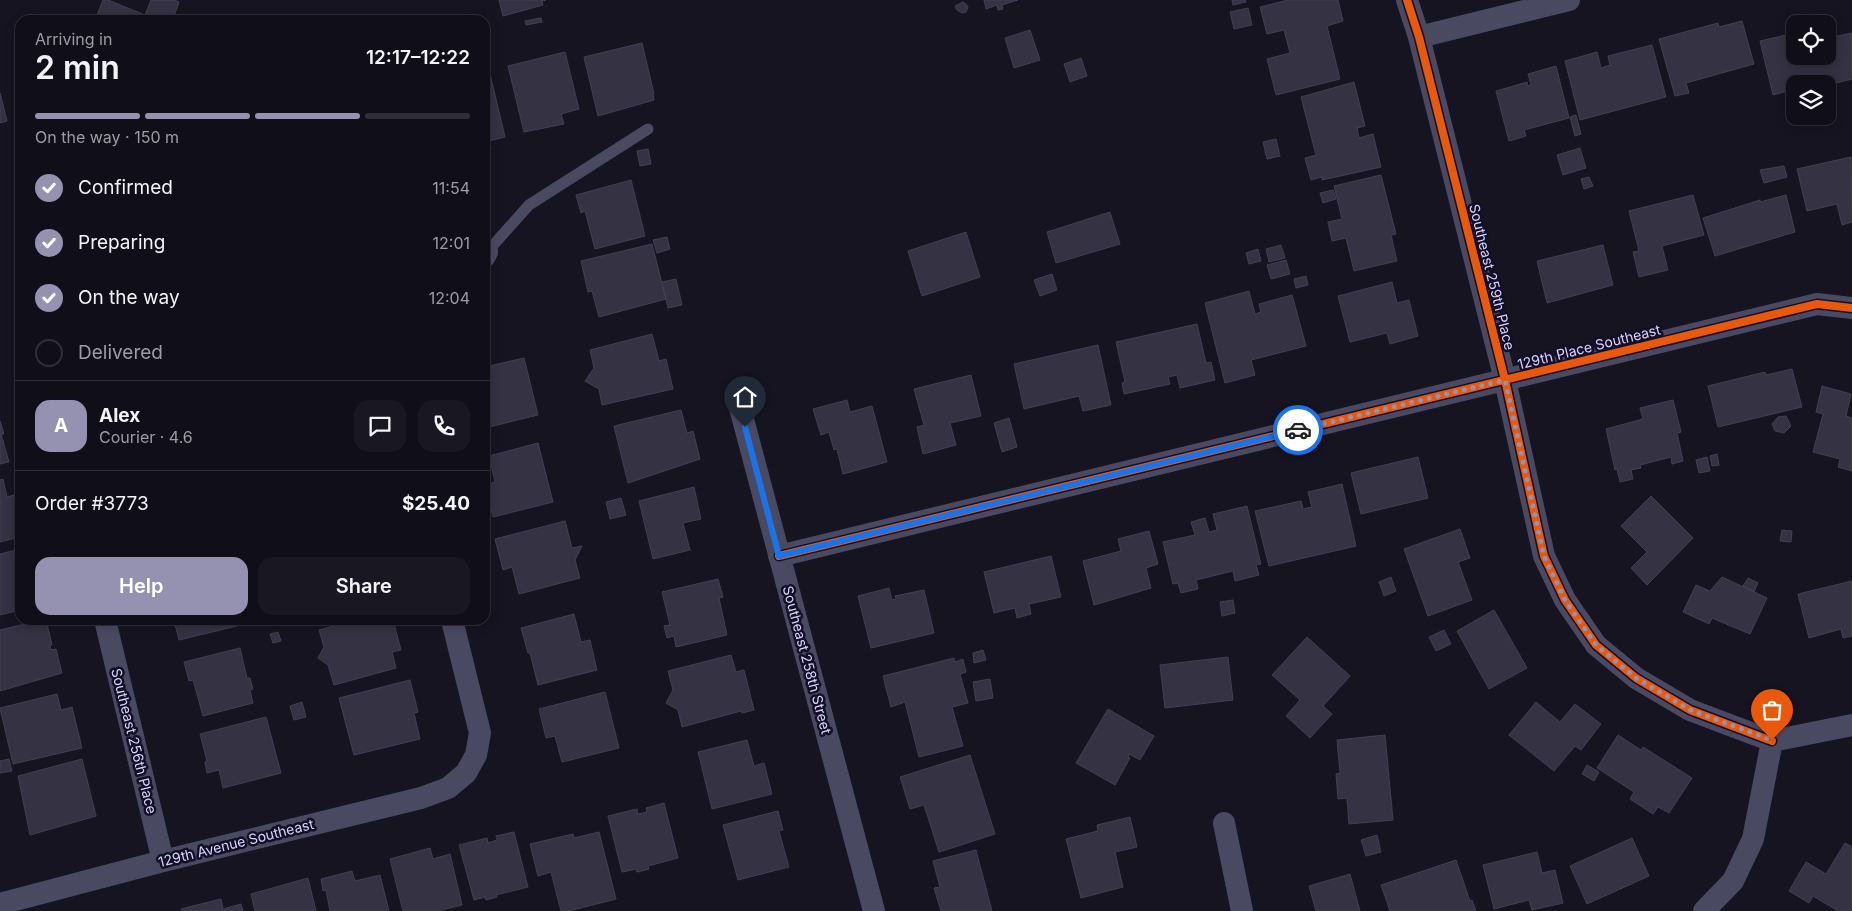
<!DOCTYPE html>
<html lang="en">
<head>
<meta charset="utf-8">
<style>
  :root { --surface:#100f19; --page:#191822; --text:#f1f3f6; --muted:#9c9ca2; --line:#302f38; --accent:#9591b1 }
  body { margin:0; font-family:Inter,sans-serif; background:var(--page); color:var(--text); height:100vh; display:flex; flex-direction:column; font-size:19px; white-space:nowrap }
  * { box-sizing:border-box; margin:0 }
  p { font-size:16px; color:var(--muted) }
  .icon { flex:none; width:28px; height:28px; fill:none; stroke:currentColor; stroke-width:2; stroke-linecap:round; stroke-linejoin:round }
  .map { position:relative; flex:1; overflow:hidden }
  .drawer { position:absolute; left:15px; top:15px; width:475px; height:610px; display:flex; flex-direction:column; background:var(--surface); border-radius:15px; box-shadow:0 2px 12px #0003,0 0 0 1px var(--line) }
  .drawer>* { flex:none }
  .fabs { position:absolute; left:1786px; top:15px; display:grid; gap:10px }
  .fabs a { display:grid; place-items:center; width:50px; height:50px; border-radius:10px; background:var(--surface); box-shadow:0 2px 12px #0003,0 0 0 1px var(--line); font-size:25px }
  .pin { position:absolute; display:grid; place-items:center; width:42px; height:42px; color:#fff; margin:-51px -21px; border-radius:50% 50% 50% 0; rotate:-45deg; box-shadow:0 0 5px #0007 }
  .pin .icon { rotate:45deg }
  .courier { position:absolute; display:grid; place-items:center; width:50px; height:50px; margin:-25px; border:4px solid #1a73e8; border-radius:50%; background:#fff; color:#222; box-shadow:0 1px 6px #0007 }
  .headline em { font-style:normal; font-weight:600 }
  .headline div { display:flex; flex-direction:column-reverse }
  .headline { display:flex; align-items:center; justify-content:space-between; height:85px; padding:0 20px }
  h1 { font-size:32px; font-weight:600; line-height:38px }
  .bar { display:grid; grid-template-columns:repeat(4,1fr); gap:8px 5px; align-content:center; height:60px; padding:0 20px }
  .bar i { height:6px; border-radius:4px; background:var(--line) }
  .bar .on { background:var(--accent) }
  .bar p { grid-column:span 4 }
  .line { display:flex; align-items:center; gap:12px; padding:0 20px; border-top:1px solid var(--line) }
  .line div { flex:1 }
  .round { display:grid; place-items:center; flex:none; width:52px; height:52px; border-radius:15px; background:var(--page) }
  ol { padding:0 20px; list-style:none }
  li { display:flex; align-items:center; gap:15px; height:55px }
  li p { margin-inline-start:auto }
  li .icon { padding:5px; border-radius:50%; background:var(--accent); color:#fff; stroke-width:4 }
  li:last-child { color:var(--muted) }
  li i { width:28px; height:28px; border:2px solid var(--line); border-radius:50% }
  .primary-button { display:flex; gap:10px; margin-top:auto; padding:10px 20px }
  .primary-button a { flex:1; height:58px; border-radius:15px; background:var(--accent); color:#fff; font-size:20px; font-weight:600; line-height:58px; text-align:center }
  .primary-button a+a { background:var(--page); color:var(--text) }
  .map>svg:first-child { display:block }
</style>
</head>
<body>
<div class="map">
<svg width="1852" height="911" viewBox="0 0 1852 911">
  <rect width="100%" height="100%" fill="#161421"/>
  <!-- building -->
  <path fill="#343243" stroke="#433f54" d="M103,0H108L145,15L151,0H174L179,2L174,16L184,20H95Z
    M499,0H546L542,1L543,5L503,16Z
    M984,0H1018L1002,5L1003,9L998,10L997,5L986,9Z
    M1232,0H1245L1246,2L1233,5Z
    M1288,0H1338L1343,21L1327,26L1340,79L1276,95L1267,59L1290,53L1284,30L1267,34L1260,7Z
    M963,2L966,4L968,7L966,12L962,13L957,10L955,6Z
    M1248,8L1252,25L1234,29L1230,12Z
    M541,18L542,22L526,25L525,21Z
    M1742,21L1754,64L1686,83L1689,93L1675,96L1659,39L1718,23L1719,27Z
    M1030,30L1040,60L1014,68L1005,38Z
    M1795,33V56H1828V38L1852,33V79L1828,85L1795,84V104L1791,105L1788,91L1773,95L1760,41Z
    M642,43L654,94H653L654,100L598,116L584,57Z
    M1652,45L1666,97L1580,120L1565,61L1597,52L1601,68L1610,65L1608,56Z
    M565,52L579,109L561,114L564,124L524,132L508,66Z
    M1081,58L1087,76L1070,82L1064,64Z
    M1556,66L1569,118L1524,130L1526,136L1509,141L1496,91L1527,82L1528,86L1531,85L1528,74Z
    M490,74L505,137L489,141L491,149L485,151V75Z
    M1354,82L1365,126L1357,128L1359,138L1373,134L1381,167L1322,180V177L1311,180L1305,158L1316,155L1301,97Z
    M0,93L7,121L0,123Z
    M1576,115L1581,134L1575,136L1570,117Z
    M1276,139L1280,156L1267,159L1263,142Z
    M1580,148L1586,168L1563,175L1557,155Z
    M648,149L651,164L640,166L637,151Z
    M1851,157L1852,222L1842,225L1837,204L1807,211L1797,169Z
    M1784,166L1787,177L1764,183L1760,170Z
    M1381,175L1396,234L1391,235L1397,261L1354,271L1346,238L1332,241L1328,222L1342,219L1334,186Z
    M1589,177L1593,186L1584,189L1581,179Z
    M631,180L645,236L595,249L585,211L581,213L576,195Z
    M1333,190L1336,199L1323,203L1320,193Z
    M1693,195L1704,235L1662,246L1668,270L1639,277L1633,252L1639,251L1629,211Z
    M1786,195L1795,232L1715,256L1703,218L1760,200V202Z
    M1110,212L1120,244L1056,263L1047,232Z
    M966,232L980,277L922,296L908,251Z
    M667,237L670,249L657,253L653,240Z
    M652,244L666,299L599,317L592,291L588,292L581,261Z
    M1281,245L1285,258L1269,262L1266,249Z
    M1603,245L1613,285L1547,303L1537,261Z
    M1258,249L1261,261L1249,264L1246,253Z
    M1286,260L1290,274L1271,279L1267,265Z
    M1052,274L1057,290L1040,296L1034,280Z
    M1306,276L1308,285L1296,288L1294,279Z
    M676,279L682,305L668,308L662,282Z
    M1392,282L1397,303L1409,300L1418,336L1390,344L1387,333L1350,342L1338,296Z
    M1249,291L1255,314L1261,312L1259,304L1292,295L1306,346L1251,360L1255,375L1225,383L1205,303Z
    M1197,324L1206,363L1211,362L1215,380L1180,388L1177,375L1168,377L1170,384L1124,394L1122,383L1125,382L1116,342Z
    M652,334L659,361L666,359L673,389L602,405L599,389L585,381L594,368L590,350Z
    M1098,345L1111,405L1083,411L1079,396L1024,409L1014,364Z
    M524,358L538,415L485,428V367Z
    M1792,369L1802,407L1718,427L1708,386L1765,372L1766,375Z
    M971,375L981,416L950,423L956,445L923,454L917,427L924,425L914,389Z
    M1822,386L1851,394L1846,416L1852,418V471L1838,467L1840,459L1813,452L1823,414L1816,412Z
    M847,400L850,412L872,406L887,462L843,474L837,449L834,450L829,432L821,435L813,409Z
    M1673,400L1681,432L1677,433L1683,461L1672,464L1671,457L1640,465L1641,468L1631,470L1633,479L1620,482L1617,469L1615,470L1606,429L1643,419L1640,408Z
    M681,410L687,433L693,431L700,459L628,483L614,426Z
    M1786,416L1791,426L1784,433L1775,431L1772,424L1778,417Z
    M1009,418L1017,447L1002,452L994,423Z
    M0,421L4,434H1L9,462L0,464Z
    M538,443L553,502L493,517L485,485L495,482L489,456Z
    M1717,454L1719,465L1712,466L1710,456Z
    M1418,457L1428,498L1361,514L1351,473Z
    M1707,457L1710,471L1699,473L1696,460Z
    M3,479L7,497L18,494L20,503L19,506L20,537L0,542V480Z
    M1342,484L1356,546L1269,566L1255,511L1301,501L1303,509L1312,507L1308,492Z
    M694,487L701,519L683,523L690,550L653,559L639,501Z
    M1651,496L1693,538L1647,585L1631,568L1647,552L1621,526Z
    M621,498L626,515L610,519L606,502Z
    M1247,506L1261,564L1256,565L1259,575L1235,581L1233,571L1196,580L1198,589L1181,593L1178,583L1173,584L1163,542L1195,535L1191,522L1205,518L1209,532L1217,530L1213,514Z
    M565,521L572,548L582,546L575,560L580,578L519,594L512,567L503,570L495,539Z
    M1460,529L1470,558L1458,562L1472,600L1428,616L1404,549Z
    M1782,530L1792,531L1791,542L1780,541Z
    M1149,531L1158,564L1146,568L1151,588L1094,605L1083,561L1121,551L1118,539Z
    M20,549V610L0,615V554Z
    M1051,556L1061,597L1029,604L1031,614L1017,618L1015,608L994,613L984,572Z
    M1391,577L1396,591L1384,596L1379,582Z
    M1722,577L1767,598L1750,634L1712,618L1709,624L1683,612L1696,585L1710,591Z
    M1748,578L1758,583L1754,592L1743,586Z
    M718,579L723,597L719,598L727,635L676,647L674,636L667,638L664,626L670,625L662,592Z
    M1852,581V636L1843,638L1841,629L1809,638L1798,594Z
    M889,588L892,600L896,599L895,596L924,590L934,633L871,648L858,596Z
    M1233,600L1235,613L1222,616L1220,602Z
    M1494,610L1527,668L1489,689L1457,631Z
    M574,614L581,642L590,640L597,670L538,685L530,653H528L521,628Z
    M42,620H46L52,645H50L51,650L56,649L62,673L0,691V630Z
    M174,620H244L245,624L179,640Z
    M356,620H393L401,650L392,652L396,668L334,685L328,665L318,658L324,647L319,630Z
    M1444,630L1451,644L1436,651L1429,637Z
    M278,632L281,641L273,643L270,634Z
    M1307,637L1350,676L1323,706L1332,714L1310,738L1286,716L1300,700L1272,675Z
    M240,648L247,678H250L253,689L250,690L253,703L203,716L193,680L189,681L184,662Z
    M983,650L986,660L974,663L973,653Z
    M731,655L736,672L744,670L754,710L742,713L741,711L682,727L678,710L666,703L673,690L668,671Z
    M1228,657L1233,700L1165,708L1160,665Z
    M954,658L955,662L963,659L966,672L960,674L968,703L952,707L963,746L919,757L905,702L891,707L883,676Z
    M990,679L993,698L976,701L973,682Z
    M410,680L418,712L414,713L420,739L354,755L339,698Z
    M605,692L619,748L562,762L555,736L546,738L539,709Z
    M57,694L61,710L72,707L82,748L13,764L0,708Z
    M302,702L306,717L294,720L290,706Z
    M1536,702L1560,722L1575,704L1601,724L1581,750L1575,746L1554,771L1509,735Z
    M1108,709L1154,736L1140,760L1129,754L1128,757L1130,758L1115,785L1076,763Z
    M266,717L281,773L223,788L219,770L207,773L205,762L207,761L200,734Z
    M1385,735L1393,820L1349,824L1347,798L1338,799L1336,774L1340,773L1337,740Z
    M1618,735L1641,750L1643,747L1692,778L1669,813L1658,807L1653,814L1630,799L1634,792L1597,768Z
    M747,740L754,766L764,763L772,794L712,809L698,752Z
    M970,755L995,834L939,852L924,805L910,809L900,777Z
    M9,759L12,771L0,773V761Z
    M82,759L96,816L30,835L18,776Z
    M1587,765L1599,772L1594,781L1582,774Z
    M664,803L678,858L648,866L649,869L637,872L636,869L622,872L608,816L637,809L638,814L647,812L646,808Z
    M778,811L783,830L779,831L789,867L738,880L723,825Z
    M1130,817L1137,847L1115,852L1123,887L1081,898L1066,839L1098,831L1097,825Z
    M514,832L528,887L496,895L497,897L486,900L485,897L474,900L459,845L487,838L488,843L497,840L496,836Z
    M599,832L616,899L569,911H561L551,872L538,876L530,844L573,834L574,838Z
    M1377,835L1381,852L1366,856L1361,840Z
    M1632,838L1649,876L1587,904L1570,866Z
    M1845,843L1852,847V911H1838L1813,896L1809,903L1789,891L1806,862L1826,874Z
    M430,848L433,859L450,854L462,905L438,911H403L390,859Z
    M976,850L992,911H941L934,888L940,887L933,861Z
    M1537,852L1542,873L1555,870L1563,903L1532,910L1529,900L1494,909L1483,865Z
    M1456,860L1470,901L1472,900L1476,911H1390L1381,885Z
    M352,871L355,881L380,875L389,911H330L326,890L323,891L321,879Z
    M1350,874L1360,911H1316L1309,886Z
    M308,878L316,911H255L251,894Z
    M221,899L223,909L241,904L243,911H182L181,909Z"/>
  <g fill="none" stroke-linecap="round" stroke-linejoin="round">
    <!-- lane -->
    <path stroke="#4a4962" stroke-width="11" d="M487,252L529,205L648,129"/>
    <!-- street -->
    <path stroke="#4a4962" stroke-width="22" d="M1407,0L1419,37L1505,380L1544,556L1565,600L1596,645L1636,678L1690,710L1772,741
      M1419,37L1569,0
      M485,256L487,252
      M740,408L874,911
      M779,556L1817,304L1852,308
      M105,620L163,861
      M1772,741L1852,725
      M1224,823L1242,911
      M0,904L163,861L421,798L448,788L466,773L476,755L480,733L452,620
      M1704,911L1733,881L1753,839L1772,741"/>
    <!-- cycleway casing -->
    <g stroke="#130f26" stroke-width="11">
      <path id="cycleway" d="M1407,0L1419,37L1505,380L1544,556L1565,600L1596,645L1636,678L1690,710L1772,741
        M779,556L1817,304L1852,308"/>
    </g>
    <!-- cycleway -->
    <use href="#cycleway" stroke="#e8590c" stroke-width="8"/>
  </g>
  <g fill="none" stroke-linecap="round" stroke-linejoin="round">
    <!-- done -->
    <path stroke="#9591b1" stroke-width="5" stroke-dasharray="0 9" d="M1298,430L1505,380L1544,556L1565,600L1596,645L1636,678L1690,710L1772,740"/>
    <!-- route -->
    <path stroke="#1a73e8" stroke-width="6" d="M745,427L779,556L1298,430"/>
  </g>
  <g text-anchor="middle" stroke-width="5" stroke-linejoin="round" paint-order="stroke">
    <!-- street labels -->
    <g font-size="14" fill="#d9d4ff" stroke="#130f26">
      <text transform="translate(1492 277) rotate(76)" y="5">Southeast 259th Place</text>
      <text transform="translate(1589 347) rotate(-14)" y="5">129th Place Southeast</text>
      <text transform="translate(807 660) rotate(75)" y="5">Southeast 258th Street</text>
      <text transform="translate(134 741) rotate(76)" y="5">Southeast 256th Place</text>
      <text transform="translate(236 843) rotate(-14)" y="5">129th Avenue Southeast</text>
    </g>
  </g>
</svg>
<div class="fabs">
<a><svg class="icon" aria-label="locate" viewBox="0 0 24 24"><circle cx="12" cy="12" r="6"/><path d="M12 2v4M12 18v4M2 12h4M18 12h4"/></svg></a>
<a><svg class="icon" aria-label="layers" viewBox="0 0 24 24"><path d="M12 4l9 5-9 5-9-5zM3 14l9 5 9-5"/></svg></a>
</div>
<div class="pin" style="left:1772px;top:740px;background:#ea580c"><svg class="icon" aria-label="bag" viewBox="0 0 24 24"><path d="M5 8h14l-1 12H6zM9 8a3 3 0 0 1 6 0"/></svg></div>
<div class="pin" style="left:745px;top:427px;background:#1f2937"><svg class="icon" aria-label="home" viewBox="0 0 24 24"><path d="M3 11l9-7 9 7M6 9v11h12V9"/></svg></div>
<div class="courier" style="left:1298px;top:430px"><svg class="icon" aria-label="car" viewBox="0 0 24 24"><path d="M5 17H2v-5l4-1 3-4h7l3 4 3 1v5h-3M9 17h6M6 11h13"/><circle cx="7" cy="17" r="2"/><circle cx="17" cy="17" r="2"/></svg></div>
<section class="drawer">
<div class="headline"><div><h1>2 min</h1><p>Arriving in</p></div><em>12:17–12:22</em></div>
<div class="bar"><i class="on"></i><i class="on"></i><i class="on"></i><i></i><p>On the way · 150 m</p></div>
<ol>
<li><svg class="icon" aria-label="check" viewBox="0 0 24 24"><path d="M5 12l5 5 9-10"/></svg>Confirmed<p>11:54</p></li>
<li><svg class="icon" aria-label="check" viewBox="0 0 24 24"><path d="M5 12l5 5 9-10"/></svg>Preparing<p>12:01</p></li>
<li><svg class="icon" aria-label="check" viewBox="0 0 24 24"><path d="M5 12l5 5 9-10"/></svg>On the way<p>12:04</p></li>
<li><i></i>Delivered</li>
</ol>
<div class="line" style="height:90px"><b class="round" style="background:var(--accent);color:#fff">A</b><div><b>Alex</b><p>Courier · 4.6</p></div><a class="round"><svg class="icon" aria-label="chat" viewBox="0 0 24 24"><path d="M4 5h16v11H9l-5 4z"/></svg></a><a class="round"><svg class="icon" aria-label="phone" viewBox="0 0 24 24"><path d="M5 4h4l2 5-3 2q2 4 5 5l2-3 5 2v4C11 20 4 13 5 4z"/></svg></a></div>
<div class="line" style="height:65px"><div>Order #3773</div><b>$25.40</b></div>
<div class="primary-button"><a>Help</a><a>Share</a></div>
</section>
</div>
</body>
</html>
